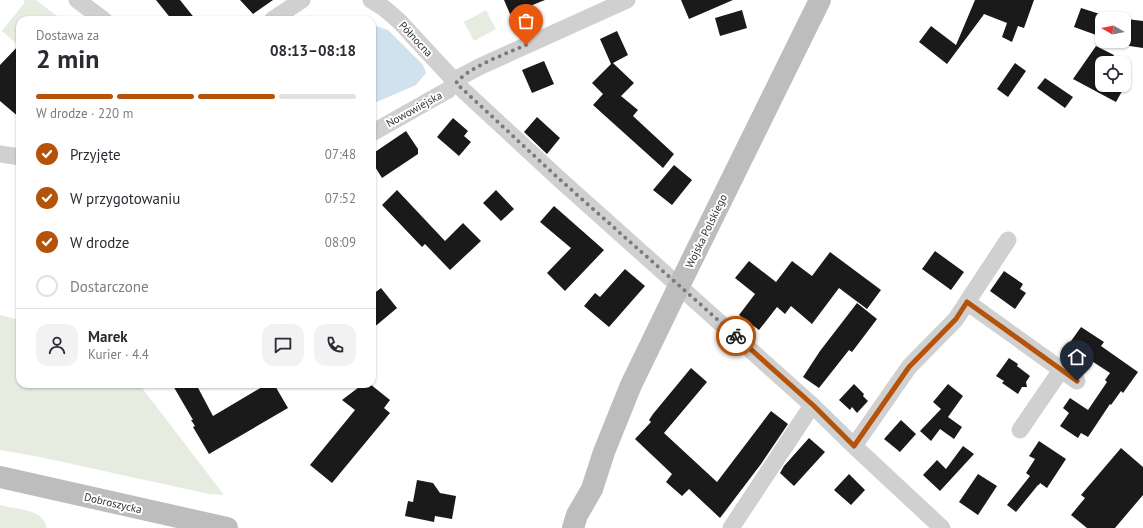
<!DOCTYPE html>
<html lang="pl">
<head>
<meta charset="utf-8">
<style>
  :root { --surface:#fff; --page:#f2f2f3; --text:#2b2b33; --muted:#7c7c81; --line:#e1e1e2; --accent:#b45309 }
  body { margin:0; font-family:"PT Sans",sans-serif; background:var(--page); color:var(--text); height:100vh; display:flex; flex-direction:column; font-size:15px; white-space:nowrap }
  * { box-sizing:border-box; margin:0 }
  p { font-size:13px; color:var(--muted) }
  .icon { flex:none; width:22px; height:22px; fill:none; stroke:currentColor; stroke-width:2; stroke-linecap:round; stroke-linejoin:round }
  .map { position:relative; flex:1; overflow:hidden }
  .drawer { position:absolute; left:16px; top:16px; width:360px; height:372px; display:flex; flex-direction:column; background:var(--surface); border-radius:12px; box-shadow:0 1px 3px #0004 }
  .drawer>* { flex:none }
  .needle { width:26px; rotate:279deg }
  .controls { position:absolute; left:1095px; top:12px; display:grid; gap:8px }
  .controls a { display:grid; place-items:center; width:36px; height:36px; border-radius:8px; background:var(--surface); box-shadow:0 1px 3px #0004; font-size:20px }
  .pin { position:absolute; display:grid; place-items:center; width:34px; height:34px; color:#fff; margin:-41px -17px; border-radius:50% 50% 50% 0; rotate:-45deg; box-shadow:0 0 4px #0007 }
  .pin .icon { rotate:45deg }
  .courier { position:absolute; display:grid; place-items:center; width:40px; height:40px; margin:-20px; border:3px solid #b45309; border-radius:50%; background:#fff; color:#222; box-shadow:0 1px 5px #0007 }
  .headline em { font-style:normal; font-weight:800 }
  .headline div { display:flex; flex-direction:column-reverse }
  .headline { display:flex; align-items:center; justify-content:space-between; height:68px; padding:0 20px }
  h1 { font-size:26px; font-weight:800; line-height:30px }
  .bar { display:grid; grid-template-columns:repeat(4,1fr); gap:6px 4px; align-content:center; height:48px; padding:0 20px }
  .bar i { height:5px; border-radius:3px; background:var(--line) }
  .bar .selected { background:var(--accent) }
  .bar p { grid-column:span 4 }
  .line { display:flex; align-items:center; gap:10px; padding:0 20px; border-top:1px solid var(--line) }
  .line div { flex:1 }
  .round { display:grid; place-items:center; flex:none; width:42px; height:42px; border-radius:12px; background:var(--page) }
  ol { padding:0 20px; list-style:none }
  li { display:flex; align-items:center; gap:12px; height:44px }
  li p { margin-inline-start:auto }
  li .icon { padding:4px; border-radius:50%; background:var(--accent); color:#fff; stroke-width:4 }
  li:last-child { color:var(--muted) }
  li i { width:22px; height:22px; border:2px solid var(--line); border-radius:50% }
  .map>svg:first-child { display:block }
</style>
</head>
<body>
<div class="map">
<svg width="1143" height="528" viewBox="0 0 1143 528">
  <rect width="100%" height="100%" fill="#fff"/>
  <!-- green -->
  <path fill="#e6ecdf" d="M23,0H36L62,20H20V47L2,31L25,2Z
    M486,10L496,29L474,41L464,22Z
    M0,315L20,320V384H139L224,495L209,494L40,457L0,450Z
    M0,505C11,508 28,509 38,515C43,518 45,523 47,528H0Z"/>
  <!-- water -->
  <path fill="#cfe2ee" d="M372,25H373L388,30L423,65L426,73L416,85L372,104Z"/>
  <!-- building -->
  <path fill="#1a1a1a" d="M156,0H180L196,20H172Z
    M240,0H273L253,14Z
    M504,0H545L510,14Z
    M681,0H733L689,19Z
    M975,0H1034L1024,28L1018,26L1012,42L1002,37L1007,23L984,14L982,17L947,64L919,42L931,26L956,45Z
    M1081,8L1106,16L1105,19H1102V26L1099,36L1074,27Z
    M742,10L747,28L720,36L715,18Z
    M1127,19L1143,21V48L1123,45Z
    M617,31L628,55L613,63L634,83L621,96L638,110L633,116L674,154L663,168L593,105L603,94L592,83L612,63L611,64L600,39Z
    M20,44V118L0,101V65Z
    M1096,46L1114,55L1110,63H1102V85H1124V74L1130,77L1116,102L1073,79Z
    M544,61L554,84L532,93L522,70Z
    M1015,63L1026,71L1008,97L997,89Z
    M1045,78L1073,97L1065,108L1037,88Z
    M537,117L560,138L547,154L524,132Z
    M453,118L468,131L464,136L471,142L459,156L437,137Z
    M406,131L418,149V154L382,178L372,162V154Z
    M674,165L692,180L672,205L653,190Z
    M397,190L445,241L463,223L481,241L450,270L425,244L422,247L382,205Z
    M496,190L514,209L501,221L483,203Z
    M554,206L604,250L565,291L547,273L571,248L540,222Z
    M935,251L964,272L951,290L922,269Z
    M830,252L881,290L867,309L839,288L812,324L791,306L785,314L777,307L759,330L739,315L755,294L735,278L749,261L776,282L792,261L812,276Z
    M625,269L645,286L609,327L584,306L595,293L600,297Z
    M1004,271L1023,284L1020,289L1026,293L1015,309L990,291Z
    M381,288L397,308L372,329V295Z
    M857,303L877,319L852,352L849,350L819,388L803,377L820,351Z
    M1081,327L1104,342L1101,346L1138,372L1123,393L1121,391L1111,405L1110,404L1088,437L1081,433L1078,438L1060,426L1069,413L1063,408L1070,398L1088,410L1107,382L1105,380L1110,373L1075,350L1076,349L1069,344Z
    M1009,358L1018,364L1017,366L1030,376L1026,382L1027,387H1022L1018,394L1002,383L1004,381L996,376Z
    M691,368L707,382L664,433L717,482L771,411L788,424L761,464L720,518L689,489L682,496L666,482L672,474L635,439L651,422L649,420L653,414Z
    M172,384H196L213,416L267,384H274L288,408L209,454L193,427L195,426L191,420H193Z
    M363,384H370L390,400L384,408L390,413L332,483L310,465L355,410L342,400Z
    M854,384L864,394L863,396L868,401L857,413L852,407L850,410L839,400Z
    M948,384L963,396L948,417L962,427L954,439L940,429L931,441L920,431L941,409L933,402Z
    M901,420L916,434L900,452L884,439Z
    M809,438L825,452L794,486L780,473L784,466Z
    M1039,441L1066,459L1047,488L1040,483L1039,485H1038L1016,512L1007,505L1030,476L1026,473L1035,459L1029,456Z
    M963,446L974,454L940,491L923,475L937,460L946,469Z
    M1121,448L1143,467V495L1115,528H1087L1071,515L1085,498L1081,495Z
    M849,474L865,490L851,505L834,490Z
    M978,474L997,486L978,515L959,502Z
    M417,480L433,483L440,493L456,496L452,519L435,516L434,522L405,516L408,501L413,502Z"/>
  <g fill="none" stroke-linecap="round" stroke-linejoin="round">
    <!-- minor -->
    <path stroke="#d0d0d0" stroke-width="17" d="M77,0L104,20
      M371,0L384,8L399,21L463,90L557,177L813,406L854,446L942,528
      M272,20L302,0
      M372,133L448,90L460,77L481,66L627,0
      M0,154L20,157
      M967,302L1008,240
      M1020,430L1061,370
      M854,446L909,367L956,319L967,302L1077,381
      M731,528L807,413L813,406"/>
    <!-- secondary -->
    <path stroke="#bdbdbd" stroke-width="22" d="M0,477L227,528
      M573,528L577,515L592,489L604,452L631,385L679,286L820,0"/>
  </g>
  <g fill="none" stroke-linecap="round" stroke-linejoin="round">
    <!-- done -->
    <path stroke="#7a7a7a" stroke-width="4" stroke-dasharray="0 7.2" d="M526,45C506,54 470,66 456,83L557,177L736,336"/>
    <!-- route -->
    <path stroke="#b45309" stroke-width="5" d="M736,336L814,406L854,446L909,367L956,319L967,302L1077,381"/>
  </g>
  <g text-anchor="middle" stroke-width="4" stroke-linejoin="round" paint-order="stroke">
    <!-- street labels -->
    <g font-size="11" fill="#333" stroke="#fff">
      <text transform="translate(416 39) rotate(47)" y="4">Północna</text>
      <text transform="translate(414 109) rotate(-29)" y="4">Nowowiejska</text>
      <text transform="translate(706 231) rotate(-64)" y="4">Wojska Polskiego</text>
      <text transform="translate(113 503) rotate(13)" y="4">Dobroszycka</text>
    </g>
  </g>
</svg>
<div class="controls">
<a><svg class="needle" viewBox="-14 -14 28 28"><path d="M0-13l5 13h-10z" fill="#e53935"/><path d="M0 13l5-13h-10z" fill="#7c7c81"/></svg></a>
<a><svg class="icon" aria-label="locate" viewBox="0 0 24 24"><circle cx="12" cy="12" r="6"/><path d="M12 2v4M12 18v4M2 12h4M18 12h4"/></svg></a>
</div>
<div class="pin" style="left:526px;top:45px;background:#ea580c"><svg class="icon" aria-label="bag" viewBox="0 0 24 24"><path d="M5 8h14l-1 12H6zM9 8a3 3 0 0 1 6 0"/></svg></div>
<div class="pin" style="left:1077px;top:381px;background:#1f2937"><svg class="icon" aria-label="home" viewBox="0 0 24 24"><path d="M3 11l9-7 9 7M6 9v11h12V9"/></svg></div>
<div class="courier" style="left:736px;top:336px"><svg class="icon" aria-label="bike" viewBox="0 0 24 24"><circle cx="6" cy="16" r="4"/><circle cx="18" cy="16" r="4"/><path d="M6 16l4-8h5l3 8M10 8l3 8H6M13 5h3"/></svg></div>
<section class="drawer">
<div class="headline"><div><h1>2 min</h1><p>Dostawa za</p></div><em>08:13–08:18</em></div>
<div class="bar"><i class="selected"></i><i class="selected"></i><i class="selected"></i><i></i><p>W drodze · 220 m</p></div>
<ol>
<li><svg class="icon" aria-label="check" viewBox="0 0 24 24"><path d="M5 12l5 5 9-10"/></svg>Przyjęte<p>07:48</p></li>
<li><svg class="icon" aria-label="check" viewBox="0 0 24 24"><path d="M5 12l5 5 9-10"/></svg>W przygotowaniu<p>07:52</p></li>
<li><svg class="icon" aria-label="check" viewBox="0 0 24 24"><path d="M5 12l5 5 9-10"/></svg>W drodze<p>08:09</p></li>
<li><i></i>Dostarczone</li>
</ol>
<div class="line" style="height:72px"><a class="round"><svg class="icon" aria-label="person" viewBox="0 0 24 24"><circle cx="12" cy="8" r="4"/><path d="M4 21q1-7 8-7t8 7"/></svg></a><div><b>Marek</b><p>Kurier · 4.4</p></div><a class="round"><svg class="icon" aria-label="chat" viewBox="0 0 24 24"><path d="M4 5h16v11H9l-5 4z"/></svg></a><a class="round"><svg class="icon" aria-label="phone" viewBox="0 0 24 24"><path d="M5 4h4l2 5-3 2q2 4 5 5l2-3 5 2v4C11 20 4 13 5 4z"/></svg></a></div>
</section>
</div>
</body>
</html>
